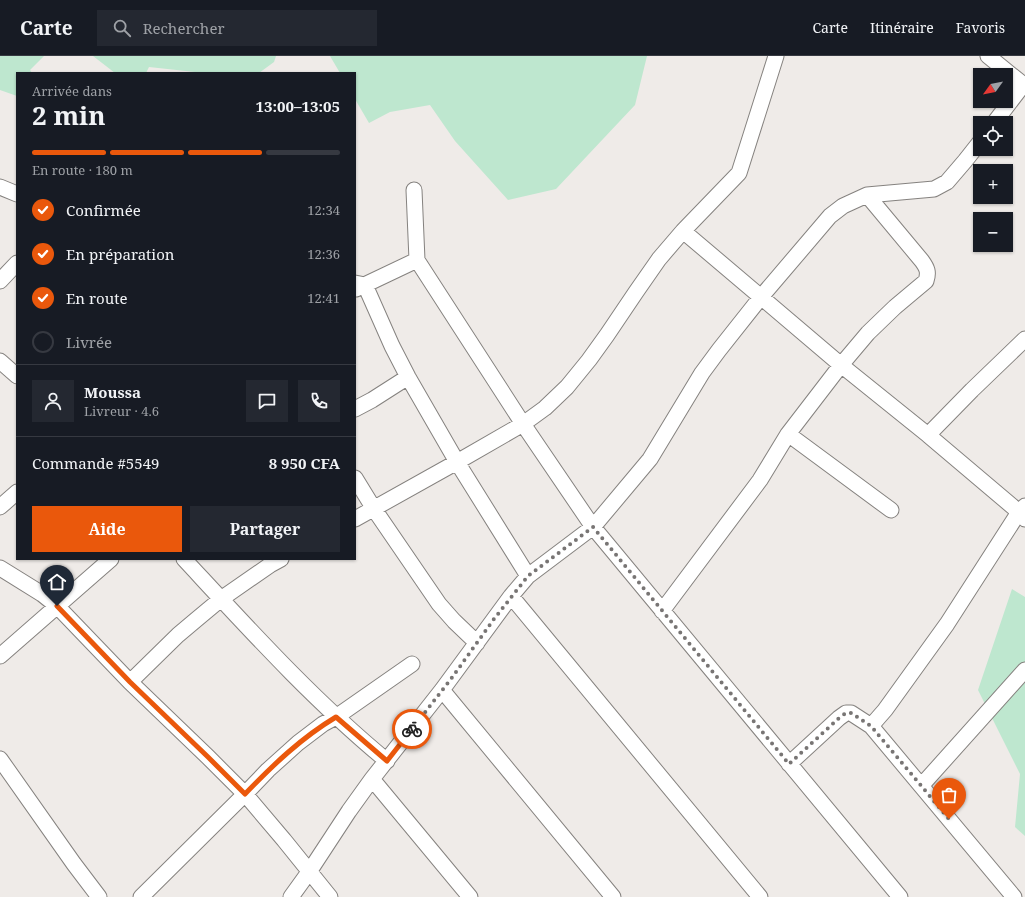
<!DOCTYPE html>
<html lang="fr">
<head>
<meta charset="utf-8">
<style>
  :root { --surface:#171b24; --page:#242831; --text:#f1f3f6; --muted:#9ea1a6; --line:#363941; --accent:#ea580c }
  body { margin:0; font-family:"Noto Serif",serif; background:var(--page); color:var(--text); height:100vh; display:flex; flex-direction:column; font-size:15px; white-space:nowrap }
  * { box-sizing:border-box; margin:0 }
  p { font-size:13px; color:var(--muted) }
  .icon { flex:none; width:22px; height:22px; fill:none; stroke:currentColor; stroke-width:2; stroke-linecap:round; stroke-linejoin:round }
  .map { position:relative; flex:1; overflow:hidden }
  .panel { position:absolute; left:16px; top:16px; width:340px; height:488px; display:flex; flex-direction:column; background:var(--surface); border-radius:0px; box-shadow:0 1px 3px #0004 }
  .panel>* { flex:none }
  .needle { width:26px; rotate:237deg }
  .fabs { position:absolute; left:973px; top:12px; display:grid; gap:8px }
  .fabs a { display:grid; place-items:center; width:40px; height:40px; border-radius:0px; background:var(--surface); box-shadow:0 1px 3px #0004; font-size:20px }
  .pin { position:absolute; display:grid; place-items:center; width:34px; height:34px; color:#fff; margin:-41px -17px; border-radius:50% 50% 50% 0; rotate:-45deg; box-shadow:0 0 4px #0007 }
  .pin .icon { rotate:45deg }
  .courier { position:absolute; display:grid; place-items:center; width:40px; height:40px; margin:-20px; border:3px solid #ea580c; border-radius:50%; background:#fff; color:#222; box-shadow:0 1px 5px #0007 }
  .summary em { font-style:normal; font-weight:700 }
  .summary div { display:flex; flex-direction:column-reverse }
  .summary { display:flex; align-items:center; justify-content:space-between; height:68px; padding:0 16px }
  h1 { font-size:26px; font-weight:700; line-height:30px }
  .bar { display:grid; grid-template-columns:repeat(4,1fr); gap:6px 4px; align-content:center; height:48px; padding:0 16px }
  .bar i { height:5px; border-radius:3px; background:var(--line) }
  .bar .current { background:var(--accent) }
  .bar p { grid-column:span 4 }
  .line { display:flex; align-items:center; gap:10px; padding:0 16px; border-top:1px solid var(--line) }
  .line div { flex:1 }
  .round { display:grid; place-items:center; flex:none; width:42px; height:42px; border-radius:0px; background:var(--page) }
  ol { padding:0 16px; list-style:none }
  li { display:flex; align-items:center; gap:12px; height:44px }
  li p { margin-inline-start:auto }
  li .icon { padding:4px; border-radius:50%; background:var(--accent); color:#fff; stroke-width:4 }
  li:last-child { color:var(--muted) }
  li i { width:22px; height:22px; border:2px solid var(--line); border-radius:50% }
  .cta { display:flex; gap:8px; margin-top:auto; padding:8px 16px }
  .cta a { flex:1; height:46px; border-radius:0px; background:var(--accent); color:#fff; font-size:16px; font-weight:700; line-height:46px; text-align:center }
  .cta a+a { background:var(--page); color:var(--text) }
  header { display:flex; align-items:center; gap:24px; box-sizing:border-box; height:56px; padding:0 20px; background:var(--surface); border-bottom:1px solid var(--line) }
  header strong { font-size:19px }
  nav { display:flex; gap:22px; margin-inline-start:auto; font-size:14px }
  .search { width:280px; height:36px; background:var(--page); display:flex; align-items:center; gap:10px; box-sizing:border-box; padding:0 14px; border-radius:0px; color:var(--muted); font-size:15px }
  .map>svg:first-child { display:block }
</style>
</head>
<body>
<header>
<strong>Carte</strong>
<div class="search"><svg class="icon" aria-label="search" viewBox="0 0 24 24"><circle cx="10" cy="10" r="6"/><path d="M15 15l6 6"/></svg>Rechercher</div>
<nav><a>Carte</a><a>Itinéraire</a><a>Favoris</a></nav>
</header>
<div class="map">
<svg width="1025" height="841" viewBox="0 0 1025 841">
  <rect width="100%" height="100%" fill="#efebe8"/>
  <!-- green -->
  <path fill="#bee7cf" d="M0,0H44L30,14L32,17H17V40L0,34Z
    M93,0H276L274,6L259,17H204L149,11L146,17H115Z
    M330,0H647L635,49L556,133L508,144L455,85L430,49L390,56L369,67L355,43V17H340Z
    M1012,533L1025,541V780L1015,771L1020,718L978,634Z"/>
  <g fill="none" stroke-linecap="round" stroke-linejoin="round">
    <!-- street casing -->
    <g stroke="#85827f" stroke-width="17">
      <path id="street" d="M988,0L1025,30
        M994,67L1023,29
        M0,131L17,138
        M414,134L417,204L523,368L593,471L900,841
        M683,175L761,241L841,309L928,379L1019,456L1025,463
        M0,225L17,207
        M355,227L365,229L392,290L408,321L457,406L528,520
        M356,233L417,204
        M0,305L17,320
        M355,353L372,344L408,321
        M788,378L891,454
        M928,379L972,334L1025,283
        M355,422L374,453L439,548L454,565L477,587
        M0,451L17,436
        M355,463L457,406L523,368L545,352L567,331L589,304L607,279L636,236L659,203L683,175L739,117L776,0
        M184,503C249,573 313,644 387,705
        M0,512L42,538L57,550L130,626L208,701L245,738L284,784L330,841
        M511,540L760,841
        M662,555L760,424L788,378L841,309L868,277L895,251L926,225C929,216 927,212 922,205L867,139
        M0,600L111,503
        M130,626L178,579L197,563L221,543L270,509L281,503
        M442,634L613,841
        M871,670L885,654L947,568L1019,456L1025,450
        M0,703L74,808L99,841
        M789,708L839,662L846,657H851L871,670L1014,841
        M372,723L470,841
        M921,730L1025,614
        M141,841L245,738L268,714L298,687L323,668L336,661L412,608
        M291,841L309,816L349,755L372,723L442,634L511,540L528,520L593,471L650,403L702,317L719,294L761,241L830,160L843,150L867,139L934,133L947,126L965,105L980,86"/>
    </g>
    <!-- street -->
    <use href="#street" stroke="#fff" stroke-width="15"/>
  </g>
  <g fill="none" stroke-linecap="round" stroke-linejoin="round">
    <!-- done -->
    <path stroke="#787574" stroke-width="4" stroke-dasharray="0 7.2" d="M412,673L451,623L494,563L528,520L593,471L789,708L839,662L846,657H851L871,670L949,763"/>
    <!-- route -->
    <path stroke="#ea580c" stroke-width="5" d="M57,550L130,626L208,701L245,738C273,709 301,682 336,661L387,705L412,673"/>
  </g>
</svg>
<div class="fabs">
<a><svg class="needle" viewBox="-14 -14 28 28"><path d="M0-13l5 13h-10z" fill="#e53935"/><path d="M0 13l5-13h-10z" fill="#9ea1a6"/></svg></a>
<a><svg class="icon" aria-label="locate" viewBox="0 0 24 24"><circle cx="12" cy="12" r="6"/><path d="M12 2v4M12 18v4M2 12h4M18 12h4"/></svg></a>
<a>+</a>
<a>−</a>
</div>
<div class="pin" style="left:949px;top:763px;background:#ea580c"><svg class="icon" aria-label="bag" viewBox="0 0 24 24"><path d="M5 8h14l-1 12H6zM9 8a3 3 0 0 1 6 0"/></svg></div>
<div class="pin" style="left:57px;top:550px;background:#1f2937"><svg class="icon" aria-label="home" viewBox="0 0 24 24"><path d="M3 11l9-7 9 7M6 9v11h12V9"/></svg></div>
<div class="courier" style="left:412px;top:673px"><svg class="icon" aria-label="bike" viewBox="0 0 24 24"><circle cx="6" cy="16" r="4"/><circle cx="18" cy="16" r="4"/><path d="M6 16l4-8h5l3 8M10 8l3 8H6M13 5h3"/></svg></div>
<section class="panel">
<div class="summary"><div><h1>2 min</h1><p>Arrivée dans</p></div><em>13:00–13:05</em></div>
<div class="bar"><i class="current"></i><i class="current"></i><i class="current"></i><i></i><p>En route · 180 m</p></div>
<ol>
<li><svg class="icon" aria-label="check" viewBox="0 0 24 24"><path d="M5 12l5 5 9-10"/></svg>Confirmée<p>12:34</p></li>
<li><svg class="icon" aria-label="check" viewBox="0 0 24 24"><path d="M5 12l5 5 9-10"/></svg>En préparation<p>12:36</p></li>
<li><svg class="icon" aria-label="check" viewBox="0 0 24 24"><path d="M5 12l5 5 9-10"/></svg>En route<p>12:41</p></li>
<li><i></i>Livrée</li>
</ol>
<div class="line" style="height:72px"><a class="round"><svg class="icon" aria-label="person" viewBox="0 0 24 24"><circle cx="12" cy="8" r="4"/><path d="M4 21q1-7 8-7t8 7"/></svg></a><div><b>Moussa</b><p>Livreur · 4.6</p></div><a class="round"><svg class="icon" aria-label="chat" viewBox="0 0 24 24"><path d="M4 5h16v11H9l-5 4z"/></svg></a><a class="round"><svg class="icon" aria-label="phone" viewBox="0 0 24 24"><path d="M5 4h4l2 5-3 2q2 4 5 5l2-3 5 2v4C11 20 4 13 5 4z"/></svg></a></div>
<div class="line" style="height:52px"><div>Commande #5549</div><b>8 950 CFA</b></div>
<div class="cta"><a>Aide</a><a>Partager</a></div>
</section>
</div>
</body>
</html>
